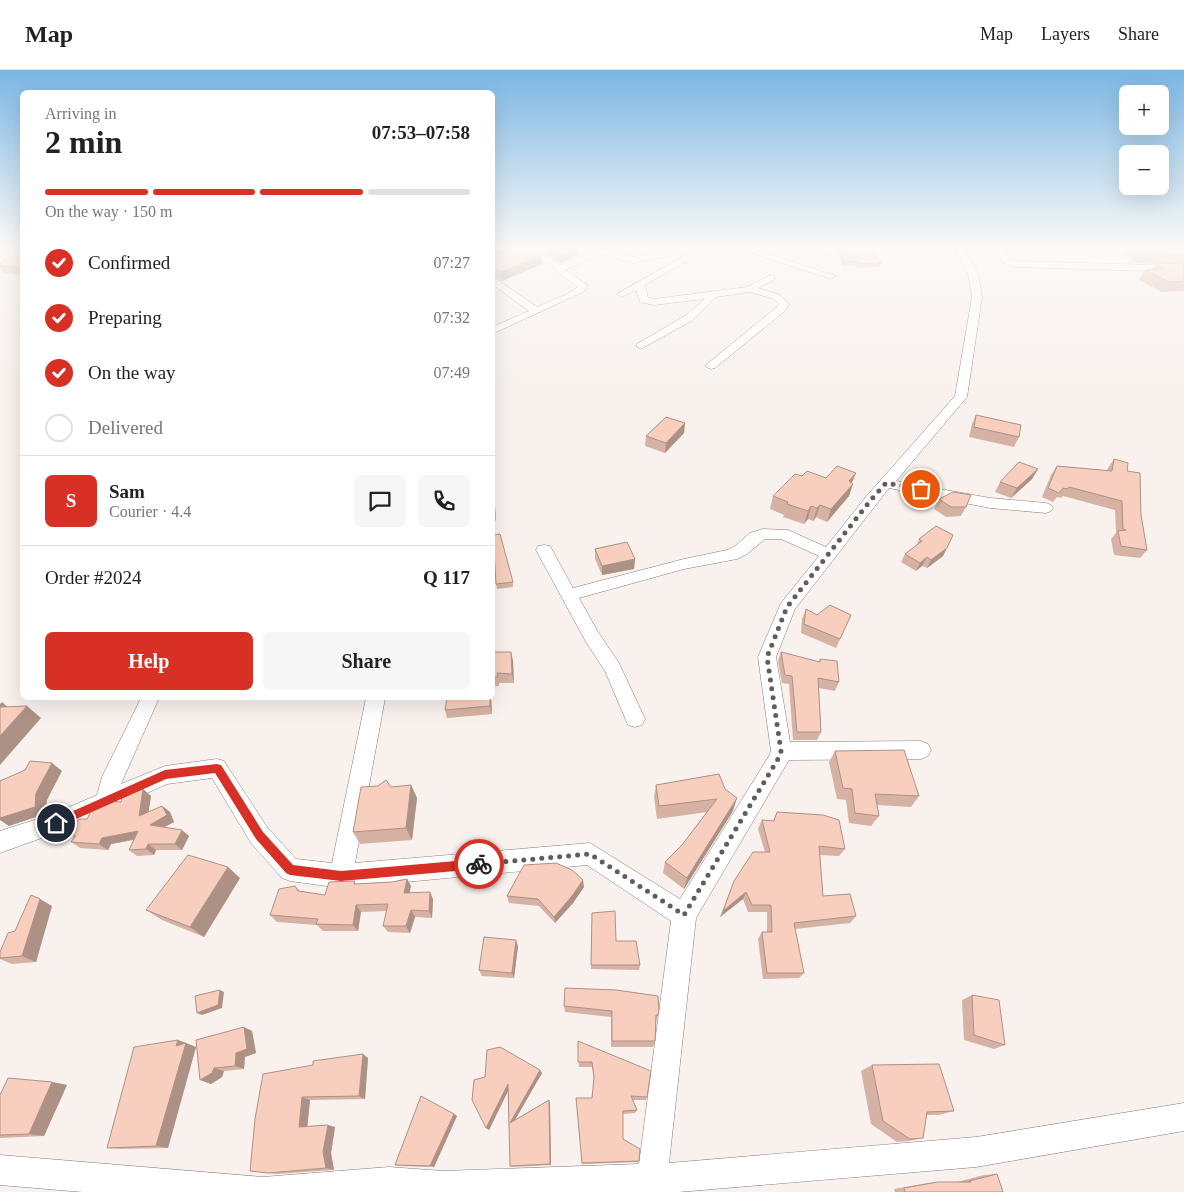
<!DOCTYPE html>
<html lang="en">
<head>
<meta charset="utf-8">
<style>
  :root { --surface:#fff; --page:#f6f6f6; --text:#222; --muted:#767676; --line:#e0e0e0; --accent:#d93025 }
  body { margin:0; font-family:Georgia,serif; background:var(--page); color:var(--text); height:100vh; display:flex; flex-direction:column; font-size:19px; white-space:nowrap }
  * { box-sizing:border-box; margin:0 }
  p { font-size:16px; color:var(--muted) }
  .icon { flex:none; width:28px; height:28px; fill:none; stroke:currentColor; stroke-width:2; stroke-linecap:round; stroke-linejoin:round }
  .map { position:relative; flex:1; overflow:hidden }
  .details { position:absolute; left:20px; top:20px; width:475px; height:610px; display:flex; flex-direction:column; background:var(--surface); border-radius:8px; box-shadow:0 5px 20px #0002 }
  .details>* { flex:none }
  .controls { position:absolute; left:1119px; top:15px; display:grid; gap:10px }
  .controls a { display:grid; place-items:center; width:50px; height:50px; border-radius:8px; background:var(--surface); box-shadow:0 5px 20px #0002; font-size:25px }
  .pin { position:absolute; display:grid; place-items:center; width:42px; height:42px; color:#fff; margin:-21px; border:2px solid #fff; border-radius:50%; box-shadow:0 1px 5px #0007 }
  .courier { position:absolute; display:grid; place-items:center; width:50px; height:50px; margin:-25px; border:4px solid #d93025; border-radius:50%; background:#fff; color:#222; box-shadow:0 1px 6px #0007 }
  .head em { font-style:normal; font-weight:700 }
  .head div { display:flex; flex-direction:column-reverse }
  .head { display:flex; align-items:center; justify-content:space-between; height:85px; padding:0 25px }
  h1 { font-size:32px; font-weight:700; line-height:38px }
  .bar { display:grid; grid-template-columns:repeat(4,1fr); gap:8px 5px; align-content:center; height:60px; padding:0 25px }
  .bar i { height:6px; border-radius:4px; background:var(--line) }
  .bar .on { background:var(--accent) }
  .bar p { grid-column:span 4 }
  .line { display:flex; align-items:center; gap:12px; padding:0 25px; border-top:1px solid var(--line) }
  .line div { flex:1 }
  .round { display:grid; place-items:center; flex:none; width:52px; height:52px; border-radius:8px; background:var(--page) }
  ol { padding:0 25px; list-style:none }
  li { display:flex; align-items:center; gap:15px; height:55px }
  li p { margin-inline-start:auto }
  li .icon { padding:5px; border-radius:50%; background:var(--accent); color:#fff; stroke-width:4 }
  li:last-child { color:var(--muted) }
  li i { width:28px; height:28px; border:2px solid var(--line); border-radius:50% }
  .action { display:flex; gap:10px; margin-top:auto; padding:10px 25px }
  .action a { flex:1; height:58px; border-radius:8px; background:var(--accent); color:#fff; font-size:20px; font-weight:700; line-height:58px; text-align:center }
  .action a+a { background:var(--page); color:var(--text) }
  header { display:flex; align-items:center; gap:30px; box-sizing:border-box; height:70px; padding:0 25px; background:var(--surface); border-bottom:1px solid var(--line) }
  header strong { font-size:24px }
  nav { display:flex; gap:28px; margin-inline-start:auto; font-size:18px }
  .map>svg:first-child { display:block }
</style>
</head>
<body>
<header>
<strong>Map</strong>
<nav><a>Map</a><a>Layers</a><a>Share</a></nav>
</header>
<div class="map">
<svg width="1184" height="1122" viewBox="0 0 1184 1122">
  <rect width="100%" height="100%" fill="#f8f1ee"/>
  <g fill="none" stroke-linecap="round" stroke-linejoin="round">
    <!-- minor casing -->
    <g stroke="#837c7a" stroke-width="1">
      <path id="minor" d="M523,177H533L560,195L602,178L633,187L669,180L673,183L669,186L633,193L603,184L565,200L586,214L588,216L583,222L492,264V257L529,241L492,214V206L537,237L567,224L578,217Z
        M700,177H711L645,215L648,228L654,229L747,217L771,205L774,206V210L758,218L780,225L789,234L785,241L715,298L711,299L705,296L707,294L777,237L779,234L774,229L750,222L716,227L693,250L641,279L636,276L637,274L686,245L705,229L654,235L640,232L636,220L622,227L617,224Z
        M734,177H748L836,206L831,209L828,208Z
        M812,177H825L836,183L832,186Z
        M953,177H962L978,203L982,227L967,327L896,411L990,428L1046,433L1051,435L1053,438L1051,441L1046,443L990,438L889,418L795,539L776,587L790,672L921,671L928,674L931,680L928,686L921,689L789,690L696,848L669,1093L976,1067L1184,1033V1061L976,1097L678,1122H83L0,1115V1085L263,1107L389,1097L443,1101L639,1094L671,851L587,795L341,818L290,811L282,808L251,773L212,708L167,714L64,760L0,783V761L53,744L97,725L102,707L141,628H159L121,714L165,696L217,689L224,691L267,757L296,789L332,793L366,628H385L355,793L590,773L680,829L769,686L771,681L758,587L781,533L819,486L781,469H765L747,484L737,489L684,499L579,528L598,562L619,593L645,649L642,655L635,657L628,655L605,601L586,572L536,480L538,476L544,475L550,476L573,518L684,489L727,480L735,476L750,463L763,459L788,460L826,477L865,428L955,326L972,227L968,203Z
        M994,177H1184V183L1005,181L1010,189L1016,191L1184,196V202L1015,197L1004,193Z"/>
    </g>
    <!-- minor -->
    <use href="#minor" fill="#fff" fill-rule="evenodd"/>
  </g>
  <!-- wall -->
  <path fill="#d5b2a3" d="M538,177H576L579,179V185L560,193L538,178Z
    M834,177H868L881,193L879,197L857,198L856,195L843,196L838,182Z
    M1129,177H1184V221L1162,222L1139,210L1145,200L1152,199L1156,194L1137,193L1125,184Z
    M22,178V206L3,202L0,198V193Z
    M541,186L542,194L502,211L492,205V187Z
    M976,345L1019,367L1014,377L969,367L972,354Z
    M685,353L684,363L665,383L645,376L646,366Z
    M1114,389L1127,401L1141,445L1147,480L1140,488L1114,485L1111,469L1116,463L1115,440L1063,426L1061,428L1057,427L1053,432L1042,427L1051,405L1057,396L1107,401L1108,398Z
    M1038,399L1032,409L1011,428L995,422L1000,412Z
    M802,406L826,408L852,413L849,426L827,452L816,447L813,451L808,449L804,454L783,447L784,445L770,439L773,426Z
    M492,410L494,422L496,451H492Z
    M939,429L966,437L961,446L946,447L934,439Z
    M919,469L947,478L943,486L927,498L922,496L916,501L901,492L905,484L916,476Z
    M595,479L635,489L634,499L602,505L595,489Z
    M513,512V517L497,519L496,514Z
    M806,539L817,545H851L836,578L801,563L802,549Z
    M492,582H511L513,591L514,613H499V616L492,617Z
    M781,582L819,592L820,589L839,612L835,621L819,618L821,662L817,670H793L789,614L782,613L778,591Z
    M447,628H491L492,644L447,648L445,640Z
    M835,681L919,726L911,737L877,735L879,746L871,756L849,753L846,730L837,729L829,692Z
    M719,704L733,741L684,819L663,803L665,792L682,775L707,742L657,749L654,727L656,715Z
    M411,715L417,728L412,770L360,774L353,762L391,717Z
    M143,719L151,726L148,742L162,736L170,742L174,752L164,757L189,766L182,780H156L154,785L137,786L129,780L134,770L111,774L108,780L80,778L71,772L74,767L69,763L87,749L121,732Z
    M777,742L845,779L839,786L820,785L823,826L856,846L850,853L795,859L804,903L799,908L763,909L758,869L762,862H767V842H748L743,829L720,847L734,811L765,782L758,759L762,750L773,751Z
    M240,808L204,867L162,850L146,840Z
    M407,809L411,816L409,822L433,829L432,848L415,847L410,863L388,862L383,856L387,841L361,842L358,861H323L317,855L277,852L270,845L295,816L300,821L325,825L357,814L392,812Z
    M584,817L573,833L555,853L539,836L509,833L507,826Z
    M52,836L36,892L12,894L0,889V882L15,861Z
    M592,843L616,871L640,895L639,900L591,899Z
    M518,876L514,908L482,906L479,900Z
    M972,925L1005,975L994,979L964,970L962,930Z
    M564,936L658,945L656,951L655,971L653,977H611V947L565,942Z
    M252,961L256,983L245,987L244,999L224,1001L222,1007L211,1014L200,1010Z
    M178,970L196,977L168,1078L121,1079L107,1078Z
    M578,971L647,1027L646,1030H632L637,1040L635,1043L623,1044V1069L639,1091L637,1092L582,1094L576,1028H592L594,1010L592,997H579Z
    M368,988L365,1029L310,1030L307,1057H335L331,1083L334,1100L277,1104L250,1101L263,1004Z
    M872,995L954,1041L939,1045H927L923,1068L909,1071L897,1072L871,1054L861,1001Z
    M542,1003L515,1050L549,1030L550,1033L551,1095L512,1097L510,1096L508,1021L489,1060L472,1030Z
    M52,1012L67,1015L44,1066L0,1068V1025Z
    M454,1044L457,1046L434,1097L401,1096L395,1095Z
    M997,1104L1003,1122H895L894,1119L927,1113L958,1112H957L984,1105Z"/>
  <!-- shaded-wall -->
  <path fill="#ae9185" d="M503,177L512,178L495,185V181Z
    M579,179V185L560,193V186Z
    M541,186L542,194L502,211L501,202Z
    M22,197V204L19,198Z
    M685,353L684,363L665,383L666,373Z
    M1038,399L1032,409L1011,428L1017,418Z
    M856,403L851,415L853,414L849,426L827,452L831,439L849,411Z
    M492,410L494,422L496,451L494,438Z
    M820,435L816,447L813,451L817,438Z
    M811,436L808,449L804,454L808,441Z
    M947,478L943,486L927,498L931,490Z
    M927,487L922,496L916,501L920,493Z
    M635,489L634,499L602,505V496Z
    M511,582L513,591L514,613L512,604Z
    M490,628H491L492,644L490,636Z
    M2,632L16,644L0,638V634Z
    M27,636L41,648L0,695V666Z
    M52,693L62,701L47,730L45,744L9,756L0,750V748L36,723Z
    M411,715L417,728L412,770L406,758Z
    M143,719L151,726L147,753L139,746Z
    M737,728L733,741L684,819L687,808Z
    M162,736L170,742L174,752L157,761L150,755Z
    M182,760L189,766L182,780L175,774Z
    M138,761L146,767L111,774L108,780L99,774L102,768Z
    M148,774L156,780L154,785L146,779Z
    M228,797L240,808L204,867L190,857Z
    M407,809L411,816L408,830L404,823Z
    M583,810L584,817L573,833L555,853L554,847Z
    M430,822L433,829L432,848L429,841Z
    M746,822L743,829L720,847L723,841Z
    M40,829L52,836L36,892L22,886Z
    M356,835L361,842L358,861L353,855Z
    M411,840L415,847L410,863L406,856Z
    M516,870L518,876L514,908L512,903Z
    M220,920L224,922L222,938L202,945L197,943Z
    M244,957L252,961L256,983L245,987L244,999L235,996L236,983Z
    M178,970L196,977L168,1078L156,1076Z
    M363,984L368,988L365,1029L359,1026Z
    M214,998L224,1001L222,1007L211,1014L200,1010Z
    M540,1000L542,1003L512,1055L510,1053Z
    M52,1012L67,1015L44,1066L29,1064Z
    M508,1014L510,1017L489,1060L486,1058Z
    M302,1027L310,1030L307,1060L299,1057Z
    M549,1030L550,1033L551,1095L550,1094Z
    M454,1044L457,1046L434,1097L430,1096Z
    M328,1055L335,1057L331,1083L334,1100L326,1098L323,1082Z"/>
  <!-- building -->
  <path fill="#f8cfbe" stroke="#ae9185" d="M496,177H503L495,181Z
    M518,177H530L541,186L501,202L492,197V187Z
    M547,177H575L579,179L560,186Z
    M838,177H868L881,193L859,194L857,191L844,192Z
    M1134,177H1184V185L1142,183Z
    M22,178V197L19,198L0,195V193L15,183L14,180Z
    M1156,193L1184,194V211L1169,212L1145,200L1164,199Z
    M976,345L1021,355L1019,367L974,357Z
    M666,347L685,353L666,373L646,366Z
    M1114,389L1128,393L1127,401L1140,403L1141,445L1147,480L1121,476L1118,461L1126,460L1123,459L1122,431L1069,417L1067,419L1063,418L1059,423L1048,418L1057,396L1112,401Z
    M1019,392L1038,399L1017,418L1000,412Z
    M837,396L856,403L849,411L853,414L831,439L820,435L817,438L811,436L808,441L787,434L788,432L773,426L795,404L802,406L807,401L826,408Z
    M492,413L494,438H492Z
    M953,422L971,425L966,437H951L939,429Z
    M936,456L953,465L947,478L931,490L927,487L920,493L905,484L922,471L919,469Z
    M500,464L513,512L496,514L493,465Z
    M627,472L635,489L602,496L595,479Z
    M830,535L851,545L840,569L804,554L806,539L817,545Z
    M492,582H511L512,604L497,603L498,607H492Z
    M781,582L820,592V589L837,591L839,612L818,608L821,662H797L792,606L785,605Z
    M447,628H490V636L445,640Z
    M27,636L0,666V637Z
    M904,680L919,726L875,724L879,746L855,743L852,719L843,718L835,681Z
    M30,691L52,693L36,723L35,737L0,748V711L25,700Z
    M719,704L725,719L737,728L687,808L665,792L682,775L717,729L659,736L656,715Z
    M386,710L391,717L411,715L406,758L353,762L361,717L378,716Z
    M143,719L139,746L162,736L167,745L150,755L182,760L175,774H148L146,779L129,780L138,761L102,768L99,774L71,772L75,766L69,763L79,749H87L92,739L110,731L121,732L122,726Z
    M777,742L823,745L839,750L845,779L819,776L823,826L850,824L856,846L794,853L804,903H767L762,862H772L771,835H752L746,822L723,841L734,811L753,782H770L762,750L774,751Z
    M188,785L228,797L190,857L146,840Z
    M556,793L572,800L583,810L572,826L554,847L538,829L507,826L524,795Z
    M407,809L404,823L430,822L429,841L411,840L406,856H383L388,834L356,835L353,855L316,854L318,849L270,845L279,819L295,816L298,821L325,825L329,812L355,811L354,814L392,812Z
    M31,825L40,829L22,886L0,888V882L8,863L15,861Z
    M615,841L616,871H636L640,895H591L592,843Z
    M484,867L516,870L512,903L479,900Z
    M565,918L616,920L658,926L659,940L658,945H656L655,971H612V941L564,936Z
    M220,920L218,935L197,943L195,926Z
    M972,925L999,930L1005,975L974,965Z
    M244,957L247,979L236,983L235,996L214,998L212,1003L200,1010L196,970Z
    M178,970L176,976L186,973L156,1076L107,1078L134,977Z
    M578,971L651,1001L647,1027L631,1026L637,1040L623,1041V1069L640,1079L639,1091L582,1093L576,1028H592L594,1007L592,992H578Z
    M500,977L540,1000L510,1053L549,1030L550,1094L510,1096L508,1014L486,1058L472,1030L474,1010L485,1007L487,980Z
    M363,984L359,1026L302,1027L299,1057L328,1055L323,1082L326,1098L268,1103L250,1101L255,1049L263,1004L313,995V991Z
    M939,994L954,1041L927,1042L923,1068L910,1069L883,1051L872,995Z
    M8,1008L52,1012L29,1064L0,1065V1025Z
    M421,1026L454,1044L430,1096L395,1095Z
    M997,1104L1003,1122H905L904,1118L938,1112H971L969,1111Z"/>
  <!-- sky -->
  <linearGradient id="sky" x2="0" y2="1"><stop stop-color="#7bb6e4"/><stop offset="0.53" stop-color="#fcf9f7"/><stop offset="1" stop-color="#fcf9f7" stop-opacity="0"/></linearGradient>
  <rect width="1184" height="334" fill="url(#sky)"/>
  <!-- route -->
  <path fill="#d93025" d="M217,694L221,695L263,762L293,795L341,801L479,789L483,790L485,794L483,797L479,799L341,811L290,805L286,803L256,769L215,703L166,709L56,758L51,753L53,750L165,700Z"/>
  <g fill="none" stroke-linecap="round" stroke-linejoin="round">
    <!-- done -->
    <path stroke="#625d5c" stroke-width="5" stroke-dasharray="0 9" d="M479,794L590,784L684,845L778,689L781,681L767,587L787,537L870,431L886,413L921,419"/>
  </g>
</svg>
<div class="controls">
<a>+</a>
<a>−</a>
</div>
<div class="pin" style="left:921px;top:419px;background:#ea580c"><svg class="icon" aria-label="bag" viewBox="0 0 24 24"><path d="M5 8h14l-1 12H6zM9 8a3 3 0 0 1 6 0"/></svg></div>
<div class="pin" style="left:56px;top:753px;background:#1f2937"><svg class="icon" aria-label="home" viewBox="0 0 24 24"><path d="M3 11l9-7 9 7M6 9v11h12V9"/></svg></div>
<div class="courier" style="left:479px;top:794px"><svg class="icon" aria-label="bike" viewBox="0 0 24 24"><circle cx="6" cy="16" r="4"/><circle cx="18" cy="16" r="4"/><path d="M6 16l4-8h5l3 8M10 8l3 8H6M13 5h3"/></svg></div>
<section class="details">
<div class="head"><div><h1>2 min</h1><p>Arriving in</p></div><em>07:53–07:58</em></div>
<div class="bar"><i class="on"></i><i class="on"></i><i class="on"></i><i></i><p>On the way · 150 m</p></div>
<ol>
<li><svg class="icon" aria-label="check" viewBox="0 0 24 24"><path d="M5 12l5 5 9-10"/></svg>Confirmed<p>07:27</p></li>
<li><svg class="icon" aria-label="check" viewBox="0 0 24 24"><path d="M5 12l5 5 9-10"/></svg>Preparing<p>07:32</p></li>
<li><svg class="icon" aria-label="check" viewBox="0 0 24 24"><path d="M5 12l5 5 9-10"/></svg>On the way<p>07:49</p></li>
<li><i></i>Delivered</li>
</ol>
<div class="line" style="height:90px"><b class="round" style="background:var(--accent);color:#fff">S</b><div><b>Sam</b><p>Courier · 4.4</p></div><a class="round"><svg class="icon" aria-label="chat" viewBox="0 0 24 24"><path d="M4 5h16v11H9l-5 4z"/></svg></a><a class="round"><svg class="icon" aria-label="phone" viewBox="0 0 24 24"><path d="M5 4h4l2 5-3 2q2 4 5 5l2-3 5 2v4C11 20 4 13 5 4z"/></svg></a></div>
<div class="line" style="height:65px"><div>Order #2024</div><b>Q 117</b></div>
<div class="action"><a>Help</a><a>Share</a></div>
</section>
</div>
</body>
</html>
